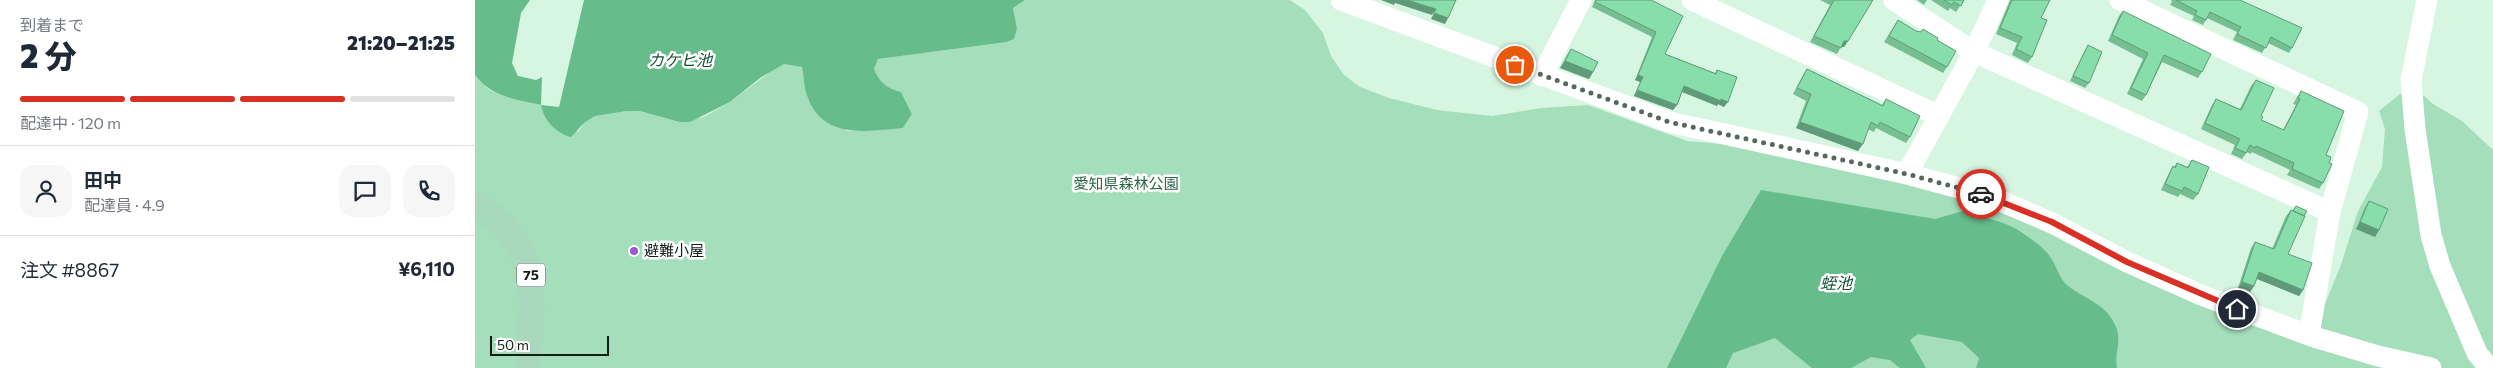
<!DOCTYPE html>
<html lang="ja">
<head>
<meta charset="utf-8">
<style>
  :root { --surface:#fff; --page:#f6f6f7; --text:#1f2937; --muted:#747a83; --line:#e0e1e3; --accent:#d93025 }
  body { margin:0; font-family:Commissioner,"Noto Sans JP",sans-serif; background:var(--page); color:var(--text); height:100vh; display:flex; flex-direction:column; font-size:19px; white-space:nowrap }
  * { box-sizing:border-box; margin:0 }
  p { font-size:16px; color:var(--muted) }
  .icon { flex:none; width:28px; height:28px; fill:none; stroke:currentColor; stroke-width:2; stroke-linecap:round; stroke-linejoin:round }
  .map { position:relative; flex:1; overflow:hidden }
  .drawer { display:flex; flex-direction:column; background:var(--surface); width:475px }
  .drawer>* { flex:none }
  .scale { position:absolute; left:15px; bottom:12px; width:119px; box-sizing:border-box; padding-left:5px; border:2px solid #121d16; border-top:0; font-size:14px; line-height:18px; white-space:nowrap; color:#121d16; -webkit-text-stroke:4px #fff; paint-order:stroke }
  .pin { position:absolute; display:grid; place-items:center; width:42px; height:42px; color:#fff; margin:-21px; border:2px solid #fff; border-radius:50%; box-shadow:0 1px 5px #0007 }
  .courier { position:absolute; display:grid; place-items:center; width:50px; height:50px; margin:-25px; border:4px solid #d93025; border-radius:50%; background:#fff; color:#222; box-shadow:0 1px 6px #0007 }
  .headline em { font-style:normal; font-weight:800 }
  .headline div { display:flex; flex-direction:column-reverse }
  .headline { display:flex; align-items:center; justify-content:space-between; height:85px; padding:0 20px }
  h1 { font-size:32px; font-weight:800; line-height:38px }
  .bar { display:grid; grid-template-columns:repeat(4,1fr); gap:8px 5px; align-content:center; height:60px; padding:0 20px }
  .bar i { height:6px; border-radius:4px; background:var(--line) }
  .bar .on { background:var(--accent) }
  .bar p { grid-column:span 4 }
  .line { display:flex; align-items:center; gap:12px; padding:0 20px; border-top:1px solid var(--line) }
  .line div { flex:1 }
  .round { display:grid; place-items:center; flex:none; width:52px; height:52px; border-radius:15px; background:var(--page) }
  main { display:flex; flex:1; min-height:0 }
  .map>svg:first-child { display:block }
</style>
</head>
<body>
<main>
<section class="drawer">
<div class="headline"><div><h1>2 分</h1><p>到着まで</p></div><em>21:20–21:25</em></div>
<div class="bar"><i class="on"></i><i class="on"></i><i class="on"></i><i></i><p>配達中 · 120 m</p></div>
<div class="line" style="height:90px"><a class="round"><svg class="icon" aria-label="person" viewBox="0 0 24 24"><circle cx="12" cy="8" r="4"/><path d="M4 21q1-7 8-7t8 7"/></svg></a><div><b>田中</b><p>配達員 · 4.9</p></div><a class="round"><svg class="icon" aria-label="chat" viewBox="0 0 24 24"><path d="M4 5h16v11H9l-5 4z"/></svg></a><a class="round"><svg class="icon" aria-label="phone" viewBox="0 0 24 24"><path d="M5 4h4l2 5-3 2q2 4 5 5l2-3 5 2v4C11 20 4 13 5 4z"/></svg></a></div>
<div class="line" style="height:65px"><div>注文 #8867</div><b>¥6,110</b></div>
</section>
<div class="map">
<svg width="2018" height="368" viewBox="0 0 2018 368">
  <rect width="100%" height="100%" fill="#d7f6e2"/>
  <!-- green -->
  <path fill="#a4deba" d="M550,0H815L830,10L848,33L856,56L869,75L885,87L914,98L962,110L1017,116L1066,108L1113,105L1212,141L1295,148L1511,200L1835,340L1866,265L1883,211L1907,167L1910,129L1904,111L1925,94H1947L1958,104L1987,121L2018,150V368H0V75C18,101 38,95 65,105C78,110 91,123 103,132L109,123L120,116L152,111H165L203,122L229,117L255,102L298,70L309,64L327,67L333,98L372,131L428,128L437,114L426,92C412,88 405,83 399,69L403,59L532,42L539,39L542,29L538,8Z"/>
  <!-- water -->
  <path fill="#66bc8a" d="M0,0H55L46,13L37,63L43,76L61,80L67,77L66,105L84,107L109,0H550L538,8L542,29L539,39L532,42L403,59L399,69C405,83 412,88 426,92L437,114L428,128C392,131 349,140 333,98C329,89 329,77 327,67L309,64L285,78L255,102L215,122H204L165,111H152L120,116L109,123L96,137C81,133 69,121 66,105C40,99 16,97 0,75Z
    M1286,190L1460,219L1495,209C1509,220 1527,220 1543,230C1552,236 1566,245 1573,254C1581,263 1584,279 1593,286C1611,300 1632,304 1641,327C1647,341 1639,353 1642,368H1501L1504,358L1487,342L1443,334L1435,340L1451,368H1425L1415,360L1396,357L1376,368H1337L1300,338L1258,353L1251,368H1192L1247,256Z"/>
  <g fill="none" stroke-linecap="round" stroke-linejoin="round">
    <!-- minor -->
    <path stroke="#fff" stroke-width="21" d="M866,0L1194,122L1432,174L1514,196L1577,223L1652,262L1726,295L1839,337L1903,356L1956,368
      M1217,0L1464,116
      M1419,0L1499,52L1855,212
      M1645,0L1883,112L1855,212L1834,335
      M1952,0L1936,80L1940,129L1956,235L1965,266L2002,353L2014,368
      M1067,76L1106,0
      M1432,174L1499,52L1523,0"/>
    <!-- major -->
    <path stroke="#a8d9bc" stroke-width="26" d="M0,204C68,245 59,299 52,368"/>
  </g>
  <!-- wall -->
  <path fill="#75bf93" d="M1120,0H1176L1190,54L1240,73L1242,70L1249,107L1243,104L1242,106L1207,92L1202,105L1198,110L1159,96L1165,82L1160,80L1177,37L1117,7Z
    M1345,0H1398L1373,41L1369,47H1366L1362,54L1335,42L1355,5Z
    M1442,0H1452L1449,5Z
    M1456,0H1489L1481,12L1475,8L1473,11Z
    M1535,0H1575L1566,18L1557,57L1553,63L1537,55L1542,43L1521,34Z
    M1696,0H1765L1817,48L1814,53L1793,43L1787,53L1758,40L1762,32L1732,18L1728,25L1717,20L1719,16L1695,5L1697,1Z
    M1648,11L1727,72L1723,78L1687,62L1671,95L1667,101L1652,94L1668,59L1633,41L1644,16Z
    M1423,20L1441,31L1446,32L1462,40L1472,67L1468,73L1409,42Z
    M1613,45L1614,83L1610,88L1595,81L1610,50Z
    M1096,49L1118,72L1114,79L1085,68L1092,55Z
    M1332,69L1407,105L1411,99L1435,137L1431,143L1401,128L1399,132L1393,129L1383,151L1321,128L1331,101L1318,94L1328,75Z
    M1781,80L1786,120L1808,130L1821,105L1818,104L1822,97L1826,91L1854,163L1848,183L1844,189L1812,175L1815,170L1777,152L1776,154L1772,152L1767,159L1756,154L1760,145L1726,129L1737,105L1741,99L1765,109L1776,86Z
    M1717,160L1723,194L1718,200L1705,194L1703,197L1686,190L1694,173L1698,166L1699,167L1702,163L1712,167Z
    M1894,201L1904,230L1900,237L1881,229L1890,207Z
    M1821,206L1813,254L1828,290L1824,296L1782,279L1779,286L1775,292L1763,288L1776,248L1780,242L1797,249L1811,216L1816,210L1817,211Z"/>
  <!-- shaded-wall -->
  <path fill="#5f9b78" d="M906,0H932L961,9L957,15L920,3L919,5Z
    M959,13L973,18L970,24L956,19Z
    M1369,41H1373L1369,47H1365Z
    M1090,61L1118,72L1114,79L1085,68Z
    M1163,75L1168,77L1165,82L1160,80Z
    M1209,86L1246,99L1253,102L1249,107L1243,104L1242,106L1205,91Z
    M1162,90L1202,105L1198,110L1159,96Z
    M1325,122L1388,144L1383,151L1321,128Z
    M1885,222L1904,230L1900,237L1881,229Z
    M1784,272L1828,290L1824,296L1780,278Z
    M1767,282L1779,286L1775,292L1763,288Z"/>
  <!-- building -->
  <path fill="#88deab" stroke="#5f9b78" d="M932,0H981L973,18L959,13L961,9Z
    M1121,0H1176L1208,16L1190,54L1241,74L1242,70L1262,77L1253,102L1246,99V101L1209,86L1202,105L1162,90L1168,77L1163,75L1181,32L1120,2Z
    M1359,0H1398L1373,41H1369L1366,48L1339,36Z
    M1469,0H1489L1486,6L1479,2L1477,5Z
    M1537,0H1575L1566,18L1572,20L1557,57L1541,49L1547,37L1525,28Z
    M1701,0H1765L1827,28L1817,48L1796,37L1791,48L1762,34L1766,27L1735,12L1731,20L1720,15L1722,11Z
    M1648,11L1736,54L1727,72L1689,55L1671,95L1656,88L1673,53L1637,35Z
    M1423,20L1441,31L1446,32L1448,29L1463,38L1462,40L1481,51L1472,67L1414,36Z
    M1613,45L1627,52L1614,83L1598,76Z
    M1096,49L1123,62L1118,72L1090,61Z
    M1332,69L1408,106L1411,99L1445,116L1435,137L1405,122L1403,126L1396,122L1388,144L1325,122L1336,94L1322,88Z
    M1781,80L1799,88L1786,116L1788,117L1786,120L1809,130L1825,99L1823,98L1826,91L1869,111L1851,155L1856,157L1854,163L1857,164L1848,183L1817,169L1819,163L1781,146L1780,148L1775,145L1771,153L1760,148L1765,139L1730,123L1741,99L1766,110Z
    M1717,160L1734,167L1723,194L1709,187L1707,191L1690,184L1698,166L1700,168L1702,163L1713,168Z
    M1894,201L1913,209L1904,230L1885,222Z
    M1821,206L1832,211L1829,216L1818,211Z
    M1816,210L1830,216L1813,254L1837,263L1828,290L1784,272L1779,286L1767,282L1780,242L1799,249Z"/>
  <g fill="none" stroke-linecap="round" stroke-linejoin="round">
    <!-- done -->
    <path stroke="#57695d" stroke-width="5" stroke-dasharray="0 9" d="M1040,65L1194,122L1432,174L1506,194"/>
    <!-- route -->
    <path stroke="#d93025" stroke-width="6" d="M1506,194L1577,222L1652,262L1762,309"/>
  </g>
  <!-- markers -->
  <circle fill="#9a59d0" stroke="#fff" stroke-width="2" cx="159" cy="251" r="5"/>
  <g text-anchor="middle" stroke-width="5" stroke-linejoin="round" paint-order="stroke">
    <!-- shield labels -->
    <rect fill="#fff" stroke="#59615c" stroke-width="1" x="42" y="263.5" width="28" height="23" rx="4"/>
    <g font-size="14" font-weight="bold" fill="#121d16">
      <text x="56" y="280">75</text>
    </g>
    <!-- park labels -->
    <g font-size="15" fill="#286644" stroke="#fff">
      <text x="651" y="189">愛知県森林公園</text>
    </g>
    <!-- poi labels -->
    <g font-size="15" fill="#121d16" stroke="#fff" text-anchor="start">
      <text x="169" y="256">避難小屋</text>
    </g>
    <!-- water labels -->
    <g font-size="16" font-style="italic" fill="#105232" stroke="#fff">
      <text x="205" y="66">カケヒ池</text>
      <text x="1361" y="289">蛭池</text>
    </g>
  </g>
</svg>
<div class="scale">50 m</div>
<div class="pin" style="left:1040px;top:65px;background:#ea580c"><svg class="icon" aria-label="bag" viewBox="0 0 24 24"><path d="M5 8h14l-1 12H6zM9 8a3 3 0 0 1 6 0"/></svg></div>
<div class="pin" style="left:1762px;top:309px;background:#1f2937"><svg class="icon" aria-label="home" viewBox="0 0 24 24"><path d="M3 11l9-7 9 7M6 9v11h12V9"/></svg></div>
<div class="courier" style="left:1506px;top:194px"><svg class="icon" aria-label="car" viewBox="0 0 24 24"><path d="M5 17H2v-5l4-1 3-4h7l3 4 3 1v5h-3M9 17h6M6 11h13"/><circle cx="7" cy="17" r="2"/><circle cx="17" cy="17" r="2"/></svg></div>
</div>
</main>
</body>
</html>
